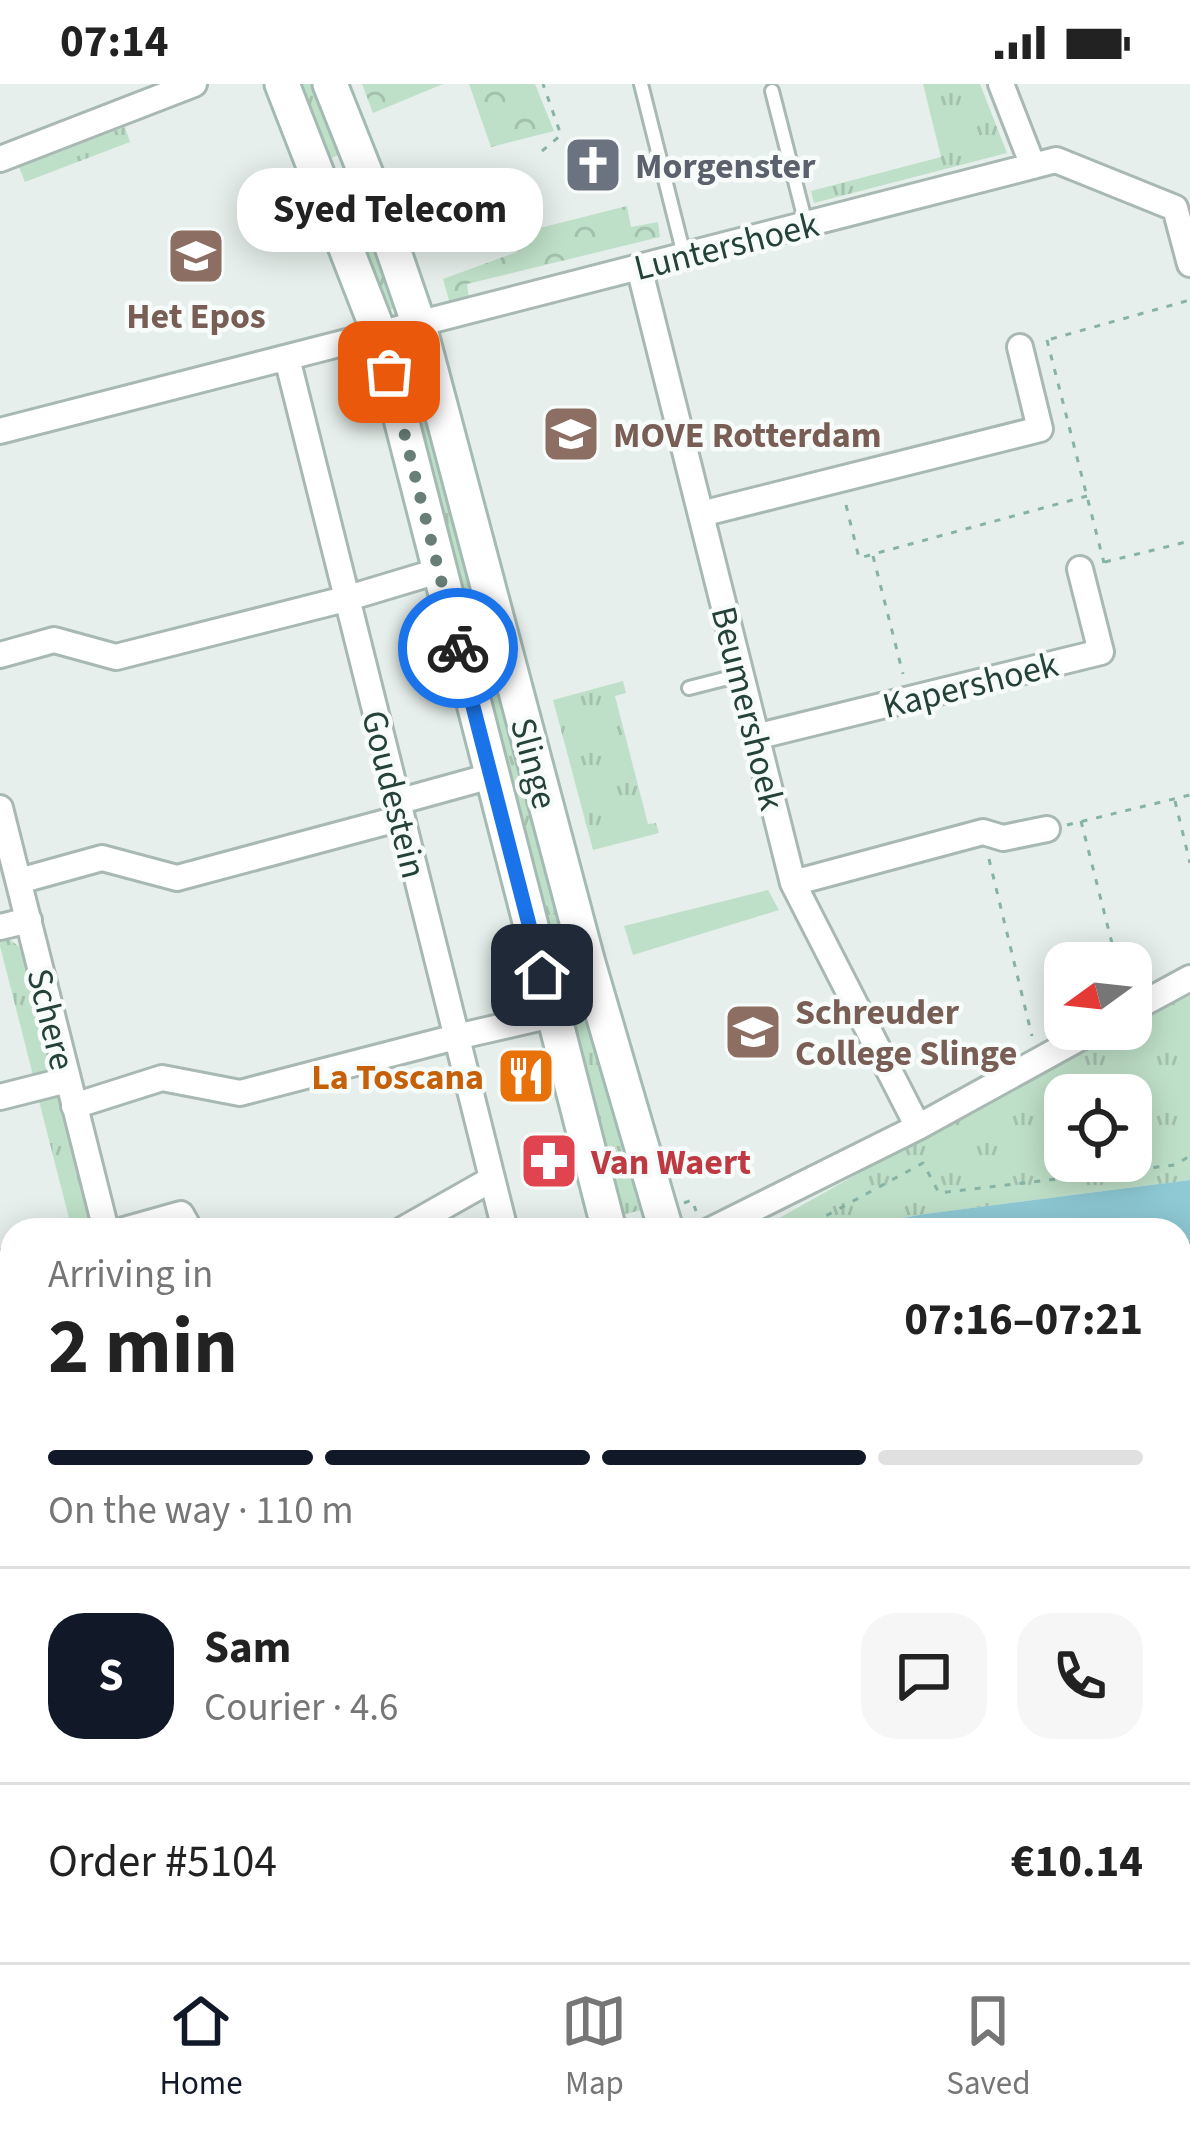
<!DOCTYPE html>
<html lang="en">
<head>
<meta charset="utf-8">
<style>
  :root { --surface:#fff; --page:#f6f6f6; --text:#222; --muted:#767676; --line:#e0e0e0; --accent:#111827 }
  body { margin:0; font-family:"Source Sans 3",sans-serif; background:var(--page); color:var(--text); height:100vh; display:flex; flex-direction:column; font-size:45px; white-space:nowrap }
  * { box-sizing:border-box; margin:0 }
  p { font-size:39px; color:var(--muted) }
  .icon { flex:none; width:66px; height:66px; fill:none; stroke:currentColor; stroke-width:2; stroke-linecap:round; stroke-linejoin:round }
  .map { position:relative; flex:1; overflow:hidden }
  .panel { position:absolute; left:0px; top:1134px; width:1191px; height:744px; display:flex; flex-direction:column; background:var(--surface); border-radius:36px 36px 0 0; box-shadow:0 6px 30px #0003 }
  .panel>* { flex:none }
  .needle { width:78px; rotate:255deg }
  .controls { position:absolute; left:1044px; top:858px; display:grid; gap:24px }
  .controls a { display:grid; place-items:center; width:108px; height:108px; border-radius:24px; background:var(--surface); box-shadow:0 6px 30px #0003; font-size:60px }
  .pin { position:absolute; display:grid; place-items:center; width:102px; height:102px; color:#fff; margin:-51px; border-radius:24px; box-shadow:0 6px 18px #0006 }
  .courier { position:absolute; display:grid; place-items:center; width:120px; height:120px; margin:-60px; border:9px solid #1a73e8; border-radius:50%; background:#fff; color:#222; box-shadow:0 3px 15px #0007 }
  .bubble { position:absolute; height:84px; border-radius:36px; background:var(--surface); box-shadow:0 6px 30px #0003; font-size:39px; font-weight:700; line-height:84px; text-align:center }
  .head em { font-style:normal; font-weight:700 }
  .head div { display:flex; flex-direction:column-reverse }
  .head { display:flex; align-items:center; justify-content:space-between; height:204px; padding:0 48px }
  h1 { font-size:78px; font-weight:700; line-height:90px }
  .bar { display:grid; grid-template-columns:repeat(4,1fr); gap:18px 12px; align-content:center; height:144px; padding:0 48px }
  .bar i { height:15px; border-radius:9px; background:var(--line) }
  .bar .selected { background:var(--accent) }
  .bar p { grid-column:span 4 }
  .line { display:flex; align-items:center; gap:30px; padding:0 48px; border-top:3px solid var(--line) }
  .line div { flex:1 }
  .round { display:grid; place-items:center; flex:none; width:126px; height:126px; border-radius:36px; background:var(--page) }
  .status { display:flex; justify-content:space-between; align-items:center; height:84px; padding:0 60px; background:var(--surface); direction:ltr }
  .status svg { height:33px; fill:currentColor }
  .menu { display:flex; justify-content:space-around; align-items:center; height:168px; border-top:3px solid var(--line); background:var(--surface); font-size:33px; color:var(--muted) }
  .menu a { display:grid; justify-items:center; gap:6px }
  .menu .selected { color:var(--accent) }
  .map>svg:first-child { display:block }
</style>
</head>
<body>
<div class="status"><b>07:14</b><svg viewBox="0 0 49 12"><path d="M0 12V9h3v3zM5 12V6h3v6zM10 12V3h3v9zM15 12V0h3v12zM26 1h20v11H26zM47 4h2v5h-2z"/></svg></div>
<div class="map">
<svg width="1190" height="1878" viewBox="0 0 1190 1878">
  <defs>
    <pattern id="grass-tufts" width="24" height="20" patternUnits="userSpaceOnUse" patternTransform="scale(3)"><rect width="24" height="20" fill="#bfe0c8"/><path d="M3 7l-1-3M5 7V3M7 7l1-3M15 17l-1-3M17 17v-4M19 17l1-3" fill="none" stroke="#a4c1ad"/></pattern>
    <pattern id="forest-crowns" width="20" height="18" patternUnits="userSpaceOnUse" patternTransform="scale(3)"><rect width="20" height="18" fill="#bfe0c8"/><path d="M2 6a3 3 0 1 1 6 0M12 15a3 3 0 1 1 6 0" fill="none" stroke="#a4c1ad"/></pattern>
  </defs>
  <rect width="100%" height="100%" fill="#e6efeb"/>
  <!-- grass -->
  <path fill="url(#grass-tufts)" fill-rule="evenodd" d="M301,0H322L349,67L331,74Z
    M923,0H980L1007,69L814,119L811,107L941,73Z
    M125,43L130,58L25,98L19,83Z
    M373,131L400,222L384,228V215L355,138Z
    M426,287L567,843L544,849L399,294Z
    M623,597L626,609L615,612L648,740L656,739L659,749L593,766L553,616Z
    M9,855L21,864L54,994L35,999L0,862V856Z
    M570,895L578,896L650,1124L617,1132L558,900Z
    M1190,904V1096L925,1130L891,1136L867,1146H758L1115,945H1131V936ZM1065,1011H1131V1077H1065Z
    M58,1008L89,1132L88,1142L72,1146L38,1013Z
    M1190,1304V1358L1179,1360V1307Z
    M12,1471V1522L0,1528V1477Z
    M12,1656V1754L0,1756V1663Z"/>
  <!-- forest -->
  <path fill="url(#forest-crowns)" d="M362,0H443L373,29Z
    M469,0H535L554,47L491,63Z
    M627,122L631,143L658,138L660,153L467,200L469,215L450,220L443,195L517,168L520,149Z"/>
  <!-- park -->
  <path fill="#bfe0c8" d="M768,806L779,826L633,871L624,842Z"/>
  <!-- water -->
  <path fill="#8ec9d4" d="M1190,1096V1304L1179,1307V1204L1184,1202L1188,1195L1179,1177V1146H867L891,1136L925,1130Z"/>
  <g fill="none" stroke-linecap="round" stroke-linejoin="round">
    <!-- lane casing -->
    <g stroke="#a8b8b2" stroke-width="18">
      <path id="lane" d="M641,0L684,171
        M772,7L806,140
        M689,604L740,591"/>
    </g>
    <!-- street casing -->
    <g stroke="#a8b8b2" stroke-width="30">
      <path id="street" d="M1001,0L1033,82
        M0,75L194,0
        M639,183L793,799L918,1043
        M287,274L505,1146
        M0,347L1056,76L1175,124L1190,180
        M701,430L1040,345L1020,263
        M0,571L54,556L116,573L345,515L438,487
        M755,653L1101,568L1080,485
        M397,718L491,692
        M0,724L106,1146
        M19,797L102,774L177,794L401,734
        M793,799L983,748L1003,754L1047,745
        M0,843L29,836
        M1131,926L1190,894
        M0,1013L67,996
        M74,1022L162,994L240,1009L456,953L552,931
        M124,1146L181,1130L190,1146
        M402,1146L492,1095
        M711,1146L918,1043L1096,945
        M7,1177L12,1197
        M1179,1374L1190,1372
        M0,1468L12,1462
        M0,1542L12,1536
        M1179,1637L1190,1635
        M1179,1717L1190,1798
        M0,1826L12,1825
        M1179,1843L1190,1841
        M359,1866L361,1878
        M572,1878L654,1868
        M926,1878L1013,1866"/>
    </g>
    <!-- secondary casing -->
    <g stroke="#a4bbb3" stroke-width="39">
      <path id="secondary" d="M282,0L379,249L609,1146
        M330,0L375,113L418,238L588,879L666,1146
        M758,1866L759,1878
        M798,1866L800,1878"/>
    </g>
    <!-- path -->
    <path stroke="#86b3a5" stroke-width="3" stroke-dasharray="6 9" stroke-linecap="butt" d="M542,67L561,51L543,0
      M1051,255L1190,216
      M1047,256L1104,479
      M846,421L859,474L1087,412
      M873,472L903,590
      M1105,478L1190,457
      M1175,717L1190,779
      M1081,737L1117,879
      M1067,741L1190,711
      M989,775L1032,952
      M684,1119L692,1116L696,1127
      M800,1146L923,1079L939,1109L1175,1081L1188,1073L1190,1066
      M1179,1321L1190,1318
      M0,1570L12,1564
      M1179,1575L1189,1614
      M0,1657L12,1650
      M0,1864L12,1863
      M457,1866L458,1878"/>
    <!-- lane -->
    <use href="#lane" stroke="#fff" stroke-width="12"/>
    <!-- street -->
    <use href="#street" stroke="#fff" stroke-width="24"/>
    <!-- secondary -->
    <use href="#secondary" stroke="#fff" stroke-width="33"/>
  </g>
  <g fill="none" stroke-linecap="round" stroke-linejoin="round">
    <!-- done -->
    <path stroke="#687f78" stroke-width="12" stroke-dasharray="0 21.6" d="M389,288L458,564"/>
    <!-- route -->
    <path stroke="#1a73e8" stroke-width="15" d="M458,564L542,891"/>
  </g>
  <!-- icons -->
  <defs>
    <g id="church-square" transform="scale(3)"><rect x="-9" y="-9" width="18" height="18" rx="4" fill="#6b7280" stroke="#f7fbf9"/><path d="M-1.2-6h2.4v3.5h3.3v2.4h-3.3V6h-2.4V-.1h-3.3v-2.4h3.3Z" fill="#fff"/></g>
    <g id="school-square" transform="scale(3)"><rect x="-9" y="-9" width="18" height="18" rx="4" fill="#8d6e63" stroke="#f7fbf9"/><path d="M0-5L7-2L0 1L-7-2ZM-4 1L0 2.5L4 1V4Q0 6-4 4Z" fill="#fff"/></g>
    <g id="restaurant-square" transform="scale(3)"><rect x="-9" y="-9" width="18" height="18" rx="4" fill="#e8710a" stroke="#f7fbf9"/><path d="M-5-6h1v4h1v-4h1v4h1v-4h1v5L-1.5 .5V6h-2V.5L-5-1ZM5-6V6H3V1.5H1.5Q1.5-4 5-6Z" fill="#fff"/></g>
    <g id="pharmacy-square" transform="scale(3)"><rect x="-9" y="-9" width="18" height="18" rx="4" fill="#e0444e" stroke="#f7fbf9"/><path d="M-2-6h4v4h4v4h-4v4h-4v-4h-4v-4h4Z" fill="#fff"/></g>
  </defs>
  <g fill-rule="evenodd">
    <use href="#church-square" x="593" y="81"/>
    <use href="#school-square" x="196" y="172"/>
    <use href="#school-square" x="571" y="350"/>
    <use href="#school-square" x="753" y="948"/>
    <use href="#restaurant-square" x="526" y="992"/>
    <use href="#pharmacy-square" x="549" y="1077"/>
  </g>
  <g text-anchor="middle" stroke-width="9" stroke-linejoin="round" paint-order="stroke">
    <!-- worship labels -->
    <g font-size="36" font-weight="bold" fill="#5b616d" stroke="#f7fbf9" text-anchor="start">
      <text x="635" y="94">Morgenster</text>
    </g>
    <!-- street labels -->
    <g font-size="36" fill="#24423a" stroke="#f7fbf9">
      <text transform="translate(726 161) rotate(-14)" y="13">Luntershoek</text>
      <text transform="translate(970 600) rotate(-14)" y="13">Kapershoek</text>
      <text transform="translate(749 624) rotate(76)" y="13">Beumershoek</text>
      <text transform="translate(535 679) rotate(75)" y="13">Slinge</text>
      <text transform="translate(395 710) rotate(76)" y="13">Goudestein</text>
      <text transform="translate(52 935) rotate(76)" y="13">Schere</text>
    </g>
    <!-- education labels -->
    <g font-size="36" font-weight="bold" fill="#785e54" stroke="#f7fbf9" text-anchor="start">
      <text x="196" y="244" text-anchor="middle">Het Epos</text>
      <text x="613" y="363">MOVE Rotterdam</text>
      <text x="795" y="940">Schreuder<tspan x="795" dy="41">College Slinge</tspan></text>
    </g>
    <!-- food labels -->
    <g font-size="36" font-weight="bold" fill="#c56008" stroke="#f7fbf9" text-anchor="end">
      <text x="484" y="1005">La Toscana</text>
    </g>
    <!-- health labels -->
    <g font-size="36" font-weight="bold" fill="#be3a42" stroke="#f7fbf9" text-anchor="start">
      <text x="591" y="1090">Van Waert</text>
    </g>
  </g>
</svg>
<div class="controls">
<a><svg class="needle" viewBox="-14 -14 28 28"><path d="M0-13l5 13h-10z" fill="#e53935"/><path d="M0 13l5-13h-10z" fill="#767676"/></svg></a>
<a><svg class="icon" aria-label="locate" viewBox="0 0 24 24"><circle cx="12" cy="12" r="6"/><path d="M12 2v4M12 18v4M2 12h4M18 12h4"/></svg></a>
</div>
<div class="pin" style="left:389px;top:288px;background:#ea580c"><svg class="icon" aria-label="bag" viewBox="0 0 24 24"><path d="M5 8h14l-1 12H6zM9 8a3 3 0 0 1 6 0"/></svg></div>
<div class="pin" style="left:542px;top:891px;background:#1f2937"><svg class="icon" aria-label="home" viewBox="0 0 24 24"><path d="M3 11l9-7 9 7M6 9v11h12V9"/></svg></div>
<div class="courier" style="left:458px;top:564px"><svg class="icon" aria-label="bike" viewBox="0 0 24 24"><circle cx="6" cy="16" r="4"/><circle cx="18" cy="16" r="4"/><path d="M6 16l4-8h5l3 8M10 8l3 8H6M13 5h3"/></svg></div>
<div class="bubble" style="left:237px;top:84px;width:306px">Syed Telecom</div>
<section class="panel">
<div class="head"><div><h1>2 min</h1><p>Arriving in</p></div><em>07:16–07:21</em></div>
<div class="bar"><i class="selected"></i><i class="selected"></i><i class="selected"></i><i></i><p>On the way · 110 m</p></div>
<div class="line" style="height:216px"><b class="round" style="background:var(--accent);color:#fff">S</b><div><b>Sam</b><p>Courier · 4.6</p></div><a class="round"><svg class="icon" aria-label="chat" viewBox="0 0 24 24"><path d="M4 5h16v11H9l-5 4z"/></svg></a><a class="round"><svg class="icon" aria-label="phone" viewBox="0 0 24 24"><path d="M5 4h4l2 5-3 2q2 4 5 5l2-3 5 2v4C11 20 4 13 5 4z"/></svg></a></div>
<div class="line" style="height:156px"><div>Order #5104</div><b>€10.14</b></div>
</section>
</div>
<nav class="menu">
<a class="selected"><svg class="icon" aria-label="home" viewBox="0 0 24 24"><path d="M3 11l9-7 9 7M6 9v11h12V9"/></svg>Home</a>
<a><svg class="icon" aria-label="map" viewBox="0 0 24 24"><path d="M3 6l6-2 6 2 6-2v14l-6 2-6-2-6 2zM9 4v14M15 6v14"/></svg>Map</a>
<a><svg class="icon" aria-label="saved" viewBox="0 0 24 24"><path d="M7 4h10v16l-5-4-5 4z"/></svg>Saved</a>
</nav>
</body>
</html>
